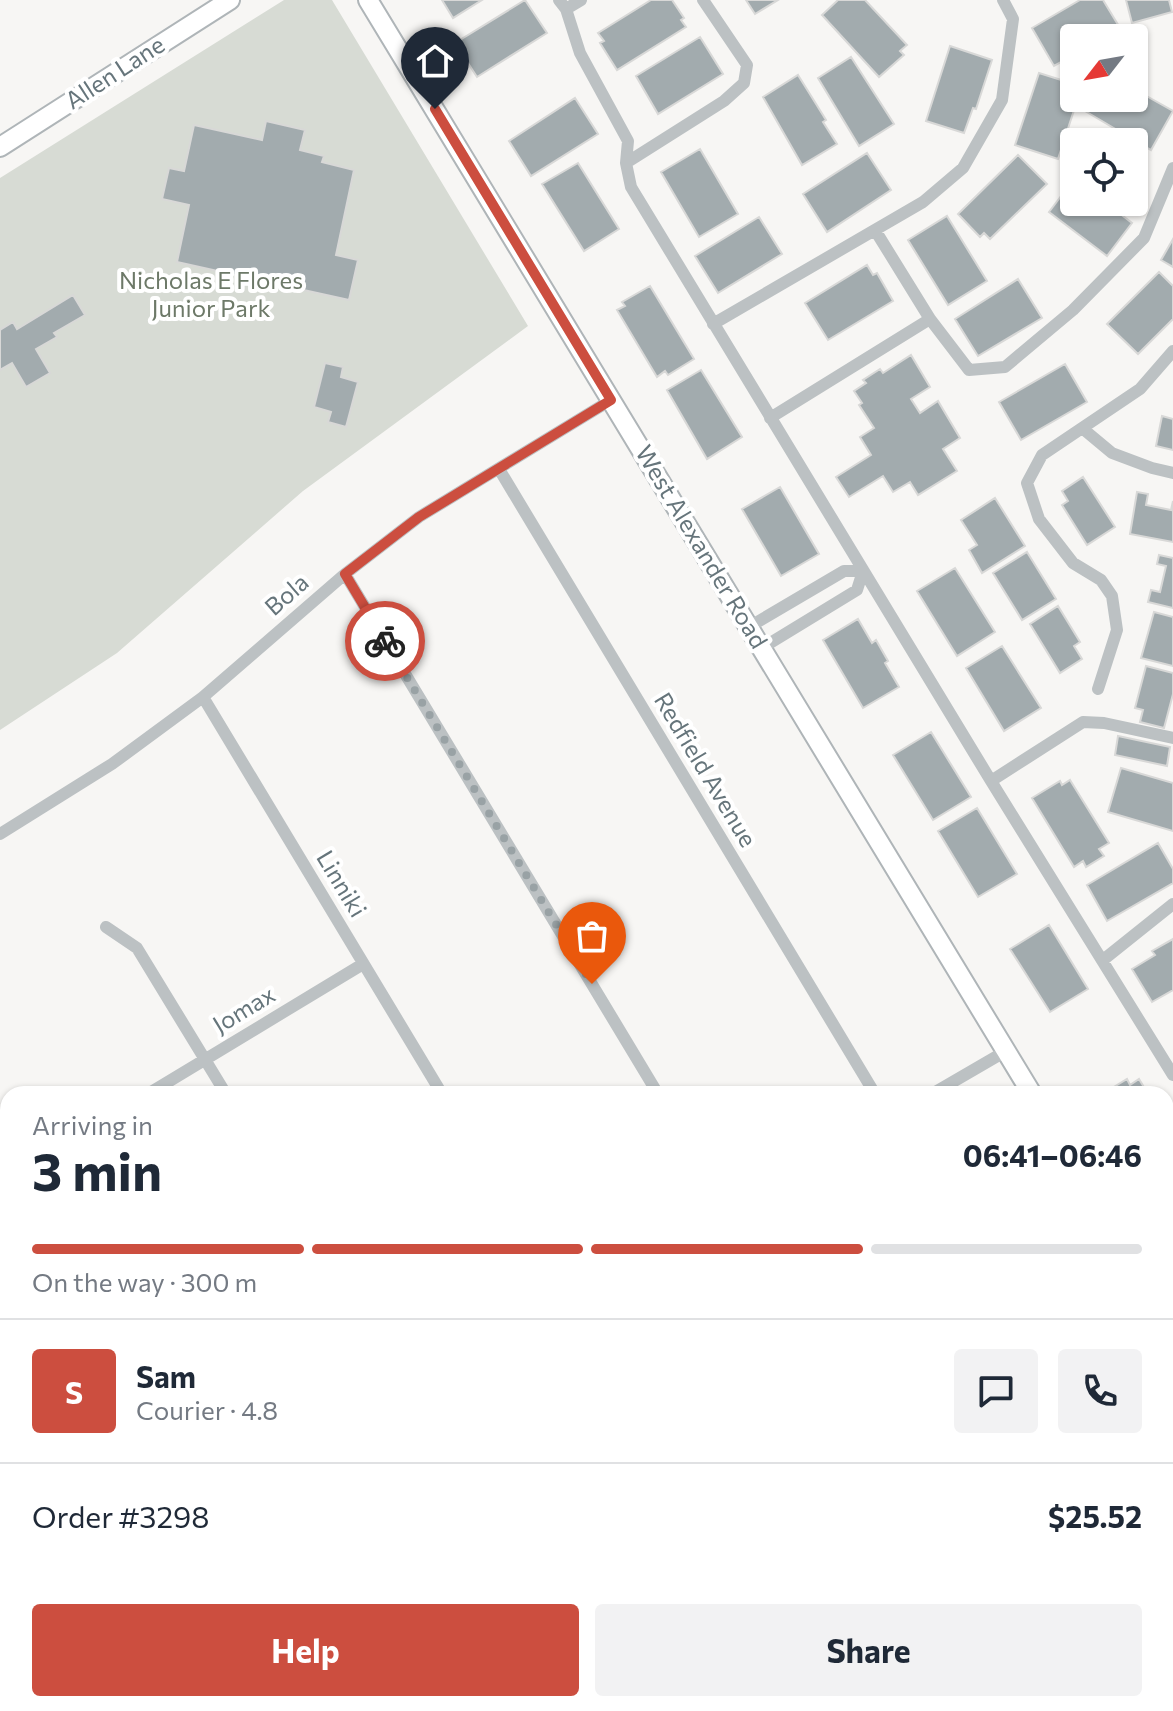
<!DOCTYPE html>
<html lang="en">
<head>
<meta charset="utf-8">
<style>
  :root { --surface:#fff; --page:#f2f2f3; --text:#1f2937; --muted:#747a83; --line:#e0e1e3; --accent:#cc4e3f }
  body { margin:0; font-family:Commissioner,sans-serif; background:var(--page); color:var(--text); height:100vh; display:flex; flex-direction:column; font-size:30px; white-space:nowrap }
  * { box-sizing:border-box; margin:0 }
  p { font-size:26px; color:var(--muted) }
  .icon { flex:none; width:44px; height:44px; fill:none; stroke:currentColor; stroke-width:2; stroke-linecap:round; stroke-linejoin:round }
  .map { position:relative; flex:1; overflow:hidden }
  .drawer { position:absolute; left:0px; top:1086px; width:1174px; height:626px; display:flex; flex-direction:column; background:var(--surface); border-radius:24px 24px 0 0; box-shadow:0 2px 6px #0004 }
  .drawer>* { flex:none }
  .needle { width:52px; rotate:239deg }
  .tools { position:absolute; left:1060px; top:24px; display:grid; gap:16px }
  .tools a { display:grid; place-items:center; width:88px; height:88px; border-radius:8px; background:var(--surface); box-shadow:0 2px 6px #0004; font-size:40px }
  .pin { position:absolute; display:grid; place-items:center; width:68px; height:68px; color:#fff; margin:-82px -34px; border-radius:50% 50% 50% 0; rotate:-45deg; box-shadow:0 0 8px #0007 }
  .pin .icon { rotate:45deg }
  .courier { position:absolute; display:grid; place-items:center; width:80px; height:80px; margin:-40px; border:6px solid #cc4e3f; border-radius:50%; background:#fff; color:#222; box-shadow:0 2px 10px #0007 }
  .headline em { font-style:normal; font-weight:700 }
  .headline div { display:flex; flex-direction:column-reverse }
  .headline { display:flex; align-items:center; justify-content:space-between; height:136px; padding:0 32px }
  h1 { font-size:52px; font-weight:700; line-height:60px }
  .bar { display:grid; grid-template-columns:repeat(4,1fr); gap:12px 8px; align-content:center; height:96px; padding:0 32px }
  .bar i { height:10px; border-radius:6px; background:var(--line) }
  .bar .current { background:var(--accent) }
  .bar p { grid-column:span 4 }
  .line { display:flex; align-items:center; gap:20px; padding:0 32px; border-top:2px solid var(--line) }
  .line div { flex:1 }
  .round { display:grid; place-items:center; flex:none; width:84px; height:84px; border-radius:8px; background:var(--page) }
  .cta { display:flex; gap:16px; margin-top:auto; padding:16px 32px }
  .cta a { flex:1; height:92px; border-radius:8px; background:var(--accent); color:#fff; font-size:32px; font-weight:700; line-height:92px; text-align:center }
  .cta a+a { background:var(--page); color:var(--text) }
  .map>svg:first-child { display:block }
</style>
</head>
<body>
<div class="map">
<svg width="1173" height="1711" viewBox="0 0 1173 1711">
  <rect width="100%" height="100%" fill="#f7f6f4"/>
  <!-- green -->
  <path fill="#d7dbd4" d="M284,0H332L528,326L303,491L117,653L0,730V178Z"/>
  <!-- building -->
  <path fill="#a2abae" stroke="#d8d8d7" stroke-width="2" d="M442,0H482L453,18Z
    M525,0L547,33L477,77L455,43Z
    M651,0H672L684,18L681,20L686,27L617,70L600,43L604,41L598,33Z
    M746,0H778L755,14Z
    M838,0H865L907,45L900,51L904,55L879,77L822,15Z
    M1080,0H1103L1120,28L1103,38H1074V55L1054,66L1032,28Z
    M1126,0H1169L1172,12L1132,23Z
    M700,37L723,74L658,114L636,76Z
    M950,46L992,60L976,109L973,108L964,133L926,121Z
    M851,57L894,124L859,146L818,78Z
    M1039,73L1074,84V98H1078L1058,159L1015,145Z
    M798,75L826,120L823,122L837,144L802,165L763,97Z
    M1134,89L1173,111L1151,150L1085,111L1093,98H1134Z
    M575,98L598,134L531,176L509,141Z
    M266,121L305,130L300,150L324,156L322,162L354,170L336,255L358,260L349,300L177,262L189,205L162,199L169,168L184,171L194,125L262,140Z
    M700,149L738,214L699,237L661,172Z
    M867,153L891,190L827,232L803,194Z
    M1018,155L1047,184L990,239L984,233L980,237L958,214Z
    M578,163L619,229L584,251L542,184Z
    M1074,179V202H1105L1132,223L1107,256L1049,212Z
    M947,216L987,281L948,305L908,240Z
    M759,217L782,254L718,293L695,256Z
    M1173,239V267L1161,260Z
    M867,265L873,275L877,273L893,301L828,340L805,303Z
    M1159,272L1173,286V319L1138,354L1107,324Z
    M1018,279L1042,318L978,356L955,319Z
    M650,286L694,359L668,375L665,371L657,377L617,310L625,306L622,302Z
    M73,295L85,315L54,333L57,337L36,349L50,373L26,387L12,363L0,370V330L13,322L17,329Z
    M911,355L930,387L911,399L920,413L938,401L960,438L943,449L957,471L918,495L910,482L893,492L883,476L849,497L836,477L871,455L860,437L874,428L859,405L862,403L854,391L866,383L863,380L880,369L883,373Z
    M325,363L343,367L341,377L358,382L346,427L328,422L331,412L314,407Z
    M1065,364L1087,402L1021,440L999,402Z
    M701,370L742,437L707,459L667,390Z
    M1162,416L1173,419V450L1156,446Z
    M1083,477L1115,527L1087,545L1062,505L1068,501L1062,491Z
    M780,487L819,554L781,576L742,509Z
    M1137,492L1148,494L1146,505L1171,510L1173,501V542L1130,534Z
    M995,498L1025,546L982,573L969,550L977,545L961,520Z
    M1027,552L1056,599L1022,620L993,573Z
    M1159,555L1173,558V608L1148,602L1151,590L1160,592L1166,566L1157,564Z
    M955,568L995,632L957,656L917,591Z
    M1058,606L1080,642L1074,646L1082,659L1060,673L1030,624Z
    M1154,612L1173,617V666L1141,658Z
    M858,619L872,643L876,640L888,661L885,663L899,687L863,708L823,640Z
    M1002,646L1041,708L1004,731L966,668Z
    M1146,666L1173,673V694L1164,728L1140,722L1143,710L1135,708Z
    M931,732L971,797L933,820L893,755Z
    M1118,736L1170,747L1167,766L1115,755Z
    M1121,768L1173,783V831L1108,812Z
    M1070,780L1109,843L1099,849L1104,856L1086,867L1083,861L1074,867L1032,798L1060,781L1062,785Z
    M977,808L1017,874L978,897L938,831Z
    M1158,843L1173,869V883L1107,921L1087,885Z
    M1049,925L1088,989L1050,1012L1010,949Z
    M1173,939V990L1152,1002L1132,969L1155,955L1152,951Z
    M1127,1079L1130,1085L1139,1079L1148,1094H1112L1109,1090Z
    M1166,1123L1173,1134V1152L1166,1157Z"/>
  <g fill="none" stroke-linecap="round" stroke-linejoin="round">
    <!-- secondary casing -->
    <g stroke="#afb5b8" stroke-width="22">
      <path id="secondary" d="M368,0L1032,1094
        M0,147L230,0
        M1166,1314L1173,1325"/>
    </g>
    <!-- street -->
    <path stroke="#bcc1c3" stroke-width="12" d="M559,0L566,9L580,53L628,141L626,163L631,187L991,781L1173,1075
      M566,9L581,0
      M626,163L724,101L744,83L747,65L703,0
      M875,230L930,319L969,370L1005,367L1073,310L1144,238L1173,168
      M713,324L923,202L963,168L1002,100L1013,19L1003,0
      M770,418L930,319
      M1082,428L1112,453L1152,468L1173,473
      M499,469L875,1094
      M345,574L658,1094
      M749,627L844,571H863L857,590L762,648
      M1098,689L1117,630L1112,596L1101,580L1073,563L1039,519L1027,483L1042,455L1140,389L1173,351
      M203,697L442,1094
      M991,781L1083,722L1104,723L1173,738
      M0,834L112,764L203,697L345,574L419,517L611,400
      M106,927L137,948L226,1094
      M1103,960L1173,904
      M148,1094L363,964
      M932,1094L1006,1051
      M0,1132L8,1139
      M0,1337L8,1354
      M1166,1577L1173,1589
      M0,1687L8,1682
      M184,1704L192,1711
      M373,1704L380,1711
      M809,1704L813,1711
      M601,1711L612,1704
      M982,1711L993,1704"/>
    <!-- secondary -->
    <use href="#secondary" stroke="#fff" stroke-width="18"/>
  </g>
  <g fill="none" stroke-linecap="round" stroke-linejoin="round">
    <!-- done -->
    <path stroke="#99a2a5" stroke-width="8" stroke-dasharray="0 14.4" d="M385,641L592,984"/>
    <!-- route -->
    <path stroke="#cc4e3f" stroke-width="10" d="M385,641L345,574L419,517L611,400L435,109"/>
  </g>
  <g text-anchor="middle" stroke-width="8" stroke-linejoin="round" paint-order="stroke">
    <!-- street labels -->
    <g font-size="24" fill="#66757b" stroke="#fff">
      <text transform="translate(115 73) rotate(-33)" y="8">Allen Lane</text>
      <text transform="translate(701 547) rotate(59)" y="8">West Alexander Road</text>
      <text transform="translate(287 595) rotate(-41)" y="8">Bola</text>
      <text transform="translate(705 770) rotate(59)" y="8">Redfield Avenue</text>
      <text transform="translate(341 884) rotate(59)" y="8">Linniki</text>
      <text transform="translate(244 1010) rotate(-31)" y="8">Jomax</text>
    </g>
    <!-- park labels -->
    <g font-size="24" fill="#6d7968" stroke="#fff">
      <text x="211" y="289">Nicholas E Flores<tspan x="211" dy="28">Junior Park</tspan></text>
    </g>
  </g>
</svg>
<div class="tools">
<a><svg class="needle" viewBox="-14 -14 28 28"><path d="M0-13l5 13h-10z" fill="#e53935"/><path d="M0 13l5-13h-10z" fill="#747a83"/></svg></a>
<a><svg class="icon" aria-label="locate" viewBox="0 0 24 24"><circle cx="12" cy="12" r="6"/><path d="M12 2v4M12 18v4M2 12h4M18 12h4"/></svg></a>
</div>
<div class="pin" style="left:592px;top:984px;background:#ea580c"><svg class="icon" aria-label="bag" viewBox="0 0 24 24"><path d="M5 8h14l-1 12H6zM9 8a3 3 0 0 1 6 0"/></svg></div>
<div class="pin" style="left:435px;top:109px;background:#1f2937"><svg class="icon" aria-label="home" viewBox="0 0 24 24"><path d="M3 11l9-7 9 7M6 9v11h12V9"/></svg></div>
<div class="courier" style="left:385px;top:641px"><svg class="icon" aria-label="bike" viewBox="0 0 24 24"><circle cx="6" cy="16" r="4"/><circle cx="18" cy="16" r="4"/><path d="M6 16l4-8h5l3 8M10 8l3 8H6M13 5h3"/></svg></div>
<section class="drawer">
<div class="headline"><div><h1>3 min</h1><p>Arriving in</p></div><em>06:41–06:46</em></div>
<div class="bar"><i class="current"></i><i class="current"></i><i class="current"></i><i></i><p>On the way · 300 m</p></div>
<div class="line" style="height:144px"><b class="round" style="background:var(--accent);color:#fff">S</b><div><b>Sam</b><p>Courier · 4.8</p></div><a class="round"><svg class="icon" aria-label="chat" viewBox="0 0 24 24"><path d="M4 5h16v11H9l-5 4z"/></svg></a><a class="round"><svg class="icon" aria-label="phone" viewBox="0 0 24 24"><path d="M5 4h4l2 5-3 2q2 4 5 5l2-3 5 2v4C11 20 4 13 5 4z"/></svg></a></div>
<div class="line" style="height:104px"><div>Order #3298</div><b>$25.52</b></div>
<div class="cta"><a>Help</a><a>Share</a></div>
</section>
</div>
</body>
</html>
